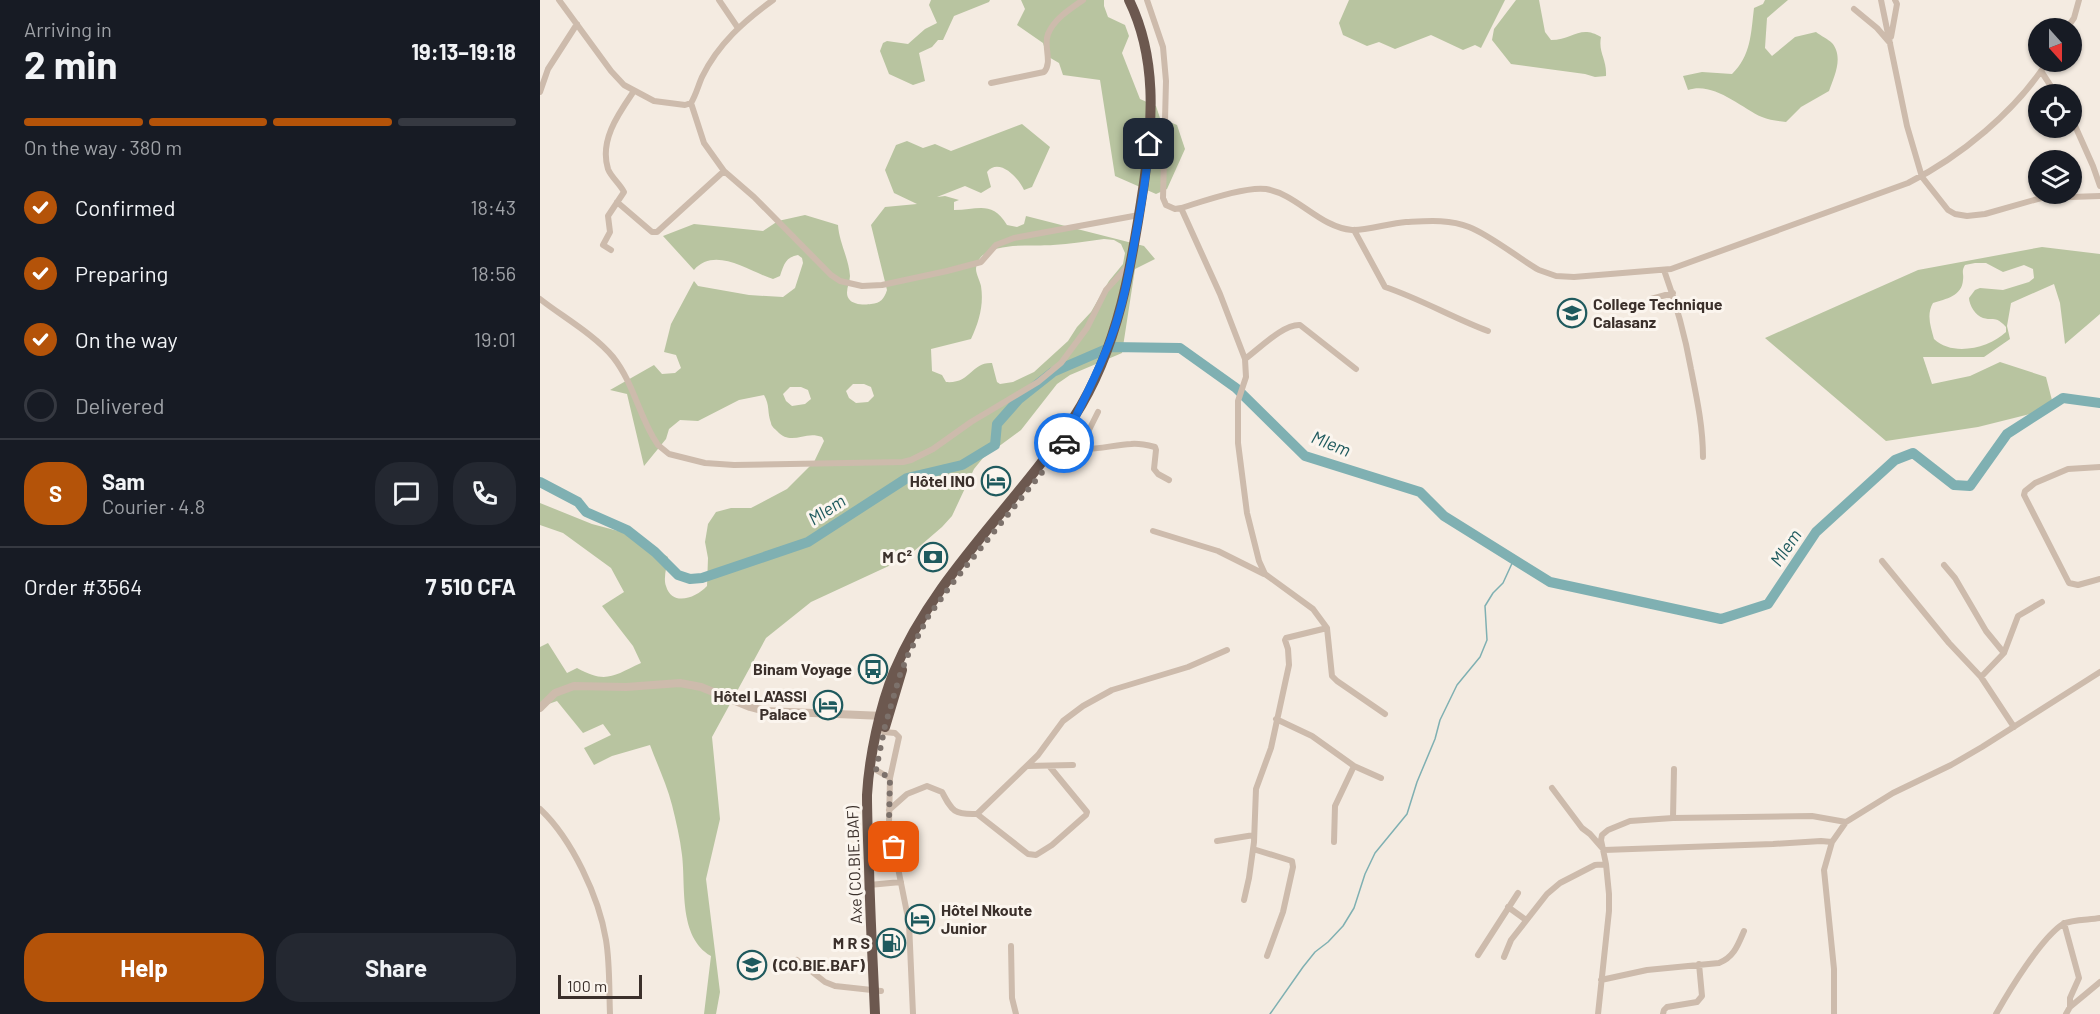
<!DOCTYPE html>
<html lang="en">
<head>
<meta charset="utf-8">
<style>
  :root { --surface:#171b24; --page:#242831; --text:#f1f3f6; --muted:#9ea1a6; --line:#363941; --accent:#b45309 }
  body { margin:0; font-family:Barlow,sans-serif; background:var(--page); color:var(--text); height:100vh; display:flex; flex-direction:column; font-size:22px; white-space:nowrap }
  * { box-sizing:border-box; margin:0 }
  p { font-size:20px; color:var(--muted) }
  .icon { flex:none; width:33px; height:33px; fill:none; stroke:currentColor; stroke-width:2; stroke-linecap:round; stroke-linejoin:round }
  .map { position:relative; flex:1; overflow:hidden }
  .details { display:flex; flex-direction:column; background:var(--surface); width:540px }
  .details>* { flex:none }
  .needle { width:39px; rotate:159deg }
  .buttons { position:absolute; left:1488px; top:18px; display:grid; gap:12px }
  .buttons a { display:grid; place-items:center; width:54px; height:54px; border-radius:50%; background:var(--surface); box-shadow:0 2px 4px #0004; font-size:30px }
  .scale { position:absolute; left:18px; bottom:15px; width:84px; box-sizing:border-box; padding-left:6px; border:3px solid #3b302b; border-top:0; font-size:16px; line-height:21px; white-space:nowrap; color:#3b302b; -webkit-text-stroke:4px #fbf5ee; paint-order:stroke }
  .pin { position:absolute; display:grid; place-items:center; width:51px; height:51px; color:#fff; margin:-26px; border-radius:12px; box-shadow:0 3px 9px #0006 }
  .courier { position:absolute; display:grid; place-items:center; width:60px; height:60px; margin:-30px; border:4px solid #1a73e8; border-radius:50%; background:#fff; color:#222; box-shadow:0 2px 8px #0007 }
  .headline em { font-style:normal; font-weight:700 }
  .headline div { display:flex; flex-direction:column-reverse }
  .headline { display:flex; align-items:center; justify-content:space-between; height:102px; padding:0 24px }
  h1 { font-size:39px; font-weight:700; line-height:45px }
  .bar { display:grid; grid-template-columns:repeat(4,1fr); gap:9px 6px; align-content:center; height:72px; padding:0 24px }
  .bar i { height:8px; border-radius:4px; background:var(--line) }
  .bar .on { background:var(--accent) }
  .bar p { grid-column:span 4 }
  .line { display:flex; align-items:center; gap:15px; padding:0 24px; border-top:2px solid var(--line) }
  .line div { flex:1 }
  .round { display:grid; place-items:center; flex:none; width:63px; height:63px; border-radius:24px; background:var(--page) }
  ol { padding:0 24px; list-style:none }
  li { display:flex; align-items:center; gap:18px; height:66px }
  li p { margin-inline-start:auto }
  li .icon { padding:6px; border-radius:50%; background:var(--accent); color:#fff; stroke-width:4 }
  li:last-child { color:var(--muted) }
  li i { width:33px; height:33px; border:3px solid var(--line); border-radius:50% }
  .button { display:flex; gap:12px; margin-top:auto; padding:12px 24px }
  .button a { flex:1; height:69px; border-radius:24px; background:var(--accent); color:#fff; font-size:24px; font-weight:700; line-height:69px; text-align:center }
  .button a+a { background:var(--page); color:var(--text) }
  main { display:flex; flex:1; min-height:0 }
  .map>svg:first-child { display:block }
</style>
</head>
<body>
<main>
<section class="details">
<div class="headline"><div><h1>2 min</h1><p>Arriving in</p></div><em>19:13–19:18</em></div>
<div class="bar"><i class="on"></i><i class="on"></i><i class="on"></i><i></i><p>On the way · 380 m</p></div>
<ol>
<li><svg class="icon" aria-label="check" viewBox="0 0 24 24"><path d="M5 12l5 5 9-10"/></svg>Confirmed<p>18:43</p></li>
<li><svg class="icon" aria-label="check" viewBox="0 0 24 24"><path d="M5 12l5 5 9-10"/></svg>Preparing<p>18:56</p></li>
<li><svg class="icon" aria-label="check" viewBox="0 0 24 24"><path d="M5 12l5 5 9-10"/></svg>On the way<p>19:01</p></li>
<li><i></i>Delivered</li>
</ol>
<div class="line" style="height:108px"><b class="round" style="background:var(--accent);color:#fff">S</b><div><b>Sam</b><p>Courier · 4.8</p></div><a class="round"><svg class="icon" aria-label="chat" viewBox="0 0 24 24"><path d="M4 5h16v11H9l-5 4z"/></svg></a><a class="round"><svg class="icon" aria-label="phone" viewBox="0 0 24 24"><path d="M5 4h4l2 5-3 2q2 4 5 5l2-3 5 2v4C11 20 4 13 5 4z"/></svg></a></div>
<div class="line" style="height:78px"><div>Order #3564</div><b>7 510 CFA</b></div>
<div class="button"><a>Help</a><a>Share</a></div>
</section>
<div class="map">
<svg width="1560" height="1014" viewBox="0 0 1560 1014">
  <rect width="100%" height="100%" fill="#f4ebe1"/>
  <!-- green -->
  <path fill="#b8c4a0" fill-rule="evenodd" d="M391,0H450L449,2L414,16L403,40H398L392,47L379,53L385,81L373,85L349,74L340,51L343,43L347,41L368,44L385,29L397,23L389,5Z
    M481,0H564V6L568,17L585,25L589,36L582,53L600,99L616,106L620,118L637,125L645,149L627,189L616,194L575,176L560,80L523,75L519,63L507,56L503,43L477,25L485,9Z
    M809,0H965L941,48L935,45L923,50L891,35L855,49L839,42L827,46L803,35L799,23Z
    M976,0H999L1005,32L1011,40C1033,40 1040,24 1061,37C1058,53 1067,59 1066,76L1055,77L1045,74L971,64L952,40L954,29Z
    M1225,0H1248L1227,18L1225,48L1232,56L1255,37L1276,32C1281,36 1288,39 1292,43C1304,57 1294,77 1289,91L1261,107L1246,122C1238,121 1229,120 1222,117C1200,107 1173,81 1148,90L1143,76L1162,72L1192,74C1211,56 1211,33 1214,8L1223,4Z
    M482,124L510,147L492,187L484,190C479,178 459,157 447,172L451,187L441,193L425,186L397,197L405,196L419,200L414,202V210C438,210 452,200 467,225L477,227L484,224L486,216L604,246L615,259L595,269L582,353L530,375L517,384L481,430L443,458L434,469L412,516L402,527L366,558L271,602L226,638L172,737L180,819L166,879L180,992L176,1014H164L171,956C138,937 146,887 142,855C140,838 136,821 132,805C127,785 117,764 110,745L72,756L54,765L44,748L71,735L63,724L43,733L17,701L0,707V647L8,643L27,673L37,668C66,684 73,676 101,663L93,646L62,606L84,592L71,568L23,533L0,525V503L52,524L93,535L128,557C127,566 123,578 126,586C132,607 156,598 167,586L168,558L165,542L168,524L176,512L191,508H211L247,489L274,462L284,441L282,437C264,430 252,447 237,431C235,429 231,426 231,423C227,413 230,405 224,395L199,400L158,421L140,420L129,429L126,439L104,466L87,394L70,390L114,365L122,374L135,373L141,368L136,355L124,352L131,324L154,281L158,286L209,295L243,297L255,288L263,263L262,258L258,255C246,257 244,264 240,276L233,279C208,271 175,246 154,270L123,236L154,224L223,231L238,221L265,215L298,225C299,242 309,259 310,276C310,283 304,292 309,299C313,305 325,305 331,304C341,303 344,299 347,290L331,225L345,207L377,204L354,193L345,170L356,145L367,141L383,148L395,144L411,151ZM564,239L574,240L581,244L585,253L583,264L569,281L551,312L537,327L528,341L494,372L473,382L460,384L457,382L452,363C431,362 431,384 406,382L402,375L392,371L391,349L431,339C439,322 444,305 441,286C440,281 436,274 436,269C438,239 494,247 513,245C530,244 547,241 564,239ZM313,384H324L331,387L334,396L328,402L316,403L309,398L306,391ZM250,387H261L268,390L271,399L265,404L252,406L246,401L243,394Z
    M1502,247L1560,254V314L1525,344L1520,303L1514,284L1471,303L1467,326L1470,339L1444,357H1383L1392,384L1430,376L1460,362L1506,377L1514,408L1438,427L1346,441L1225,338L1378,270ZM1435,263H1446L1463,272L1484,265L1493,269L1494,278L1489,282L1463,290L1440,288L1435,290L1429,298C1429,305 1436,316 1443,318C1454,321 1455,315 1466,327V332C1449,348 1413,357 1394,339C1391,327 1386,315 1393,303C1406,299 1422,296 1423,280C1424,273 1421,272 1425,265Z"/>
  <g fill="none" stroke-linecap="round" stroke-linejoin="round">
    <!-- stream -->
    <path stroke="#7fb0b2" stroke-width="1.5" d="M730,1014L763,967L775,952L788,942L803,926L814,908L825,874L835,853L867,814L877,782L895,739L900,720L917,685L940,657L947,640L945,606L953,593L963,583L974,559"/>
    <!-- river -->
    <path stroke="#7fb0b2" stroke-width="10" d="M0,482L38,502L46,512L87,530L115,552L138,575L150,579L162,578L268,542L367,478L422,465L455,445L457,424L479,399L513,372L571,347L640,348L696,388L765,456L880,492L904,516L1010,582L1181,619L1228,604L1276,532L1355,460L1373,453L1414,485L1430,486L1467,434L1523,398L1560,403"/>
    <!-- minor -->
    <path stroke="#cdbbac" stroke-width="6" d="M19,0L71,71L84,85L114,101L145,105L151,103
      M179,0L198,28
      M233,0C204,21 178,44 162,77C158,86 156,95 151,103L164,143L184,171L214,197L291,275L300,281L322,286L342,285L407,271L441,262L456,245L474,238L599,215
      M607,0L623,47L626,81L623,198L626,205L635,209L641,208C661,202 706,186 726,189C757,194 779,227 812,230C825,231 850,223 866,222C887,221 909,219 929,227C950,235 978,258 999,270L1016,276L1034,277L1131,269L1368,183C1420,157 1476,111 1507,62
      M1341,0L1367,126L1382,177L1408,210L1415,214L1427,216L1445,214L1501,198L1560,196
      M1314,9L1337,28L1350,43
      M1527,28L1534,18L1539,0
      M1351,37L1357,4L1355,0
      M1501,71L1516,94
      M451,83L504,72C513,62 503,46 508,34C514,19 530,9 543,0
      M0,92L8,69L37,24
      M1532,119L1553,166L1560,186
      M77,202L112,232H117L184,171
      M641,208L680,294L705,359L706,377L698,401V443L707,513L719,561L725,574L773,609L787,628L792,676L797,681L845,714
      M814,230L845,287C881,299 913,318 948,331
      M71,250L63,245L70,232L68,216L84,192C80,184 71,177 68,169C59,140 79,113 94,91
      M1124,270C1136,303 1145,335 1151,369C1157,399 1163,427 1163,457
      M0,299C23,317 55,335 73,357C92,381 98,411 113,437L118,445L129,454L165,463L194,465L363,462L371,460L393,449L431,422L498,382L521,363L547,328L566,290L589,265
      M1111,299L1133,293
      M705,359C719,349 743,324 760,325L816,369
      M517,442C538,456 568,445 591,444C599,443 607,445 615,447L616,450L614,469L618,474L629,480
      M540,448L558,412
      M1560,467L1528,469L1495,483L1485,491L1484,495L1529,583L1538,585L1560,579
      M613,531L678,551L724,574
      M1342,561L1409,643L1441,677L1474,727
      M1404,565L1415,578L1446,631L1464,653
      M1441,677L1464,653L1478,616L1502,602
      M736,719L772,736L814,766L841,778
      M344,732L355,733L359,737L350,778L349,823L369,923L373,1014
      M487,766L533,765
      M336,770L350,778
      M1012,788L1042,828L1050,834L1064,850L1233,844L1281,841L1292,842
      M0,809C32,839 59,897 66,940C70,964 69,990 70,1014
      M349,810L367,794L387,786L402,792C412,811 414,815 437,814L498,755L523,721L543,706L572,690L648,667L687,650
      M437,814L488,854L496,855L512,845L546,815L547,812L510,767
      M1133,818L1134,769
      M677,841L714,835
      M794,842L795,806L814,766
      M713,849L752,861L753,867L743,912L727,956
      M329,885L361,882
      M704,900L709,878L714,842L716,789L731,748L749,665L748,649L745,640L746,638L787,628
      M968,907L986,920
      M1524,923L1539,978L1530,998V1007
      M471,946L472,998L476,1014
      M938,955L978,893
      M964,957L971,940L1007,894L1020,883L1055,865L1066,864
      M257,960L285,982L295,986L341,991
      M1061,980L1107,970L1179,963C1194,957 1198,945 1204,931
      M1058,1014L1069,911V894L1066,864L1061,840L1062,835L1068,830L1090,821L1133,818L1272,816L1306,822
      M1123,1014L1124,1010L1127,1007L1157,1002L1162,996L1159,964
      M1294,1014V969L1284,870L1292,842L1306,822L1353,793L1411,765L1442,747L1560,672
      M1456,1014C1469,991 1501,938 1523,924C1532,919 1550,920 1560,918
      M1526,1014L1530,1007L1560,982"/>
    <!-- tertiary -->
    <path stroke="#cdbbac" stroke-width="8" d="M0,708L15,693L34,686L86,687L140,683L161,687L210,707L225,711L344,716"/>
    <!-- trunk -->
    <path stroke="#6c584f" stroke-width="10" d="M345,727L362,670
      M335,1014C333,965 330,915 329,866C328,842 327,818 327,795C329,758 340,706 354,672C395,574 477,505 534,417C579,348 592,263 604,183C613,121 617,57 589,0"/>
  </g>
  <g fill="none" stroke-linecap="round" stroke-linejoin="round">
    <!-- done -->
    <path stroke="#7c716b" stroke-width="6" stroke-dasharray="0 10.8" d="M354,847L349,823L350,778L336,770L345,726L360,675L368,655L388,617L411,585L504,470L524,443"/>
    <!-- route -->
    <path stroke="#1a73e8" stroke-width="8" d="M524,443C539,407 558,374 571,338C583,306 589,273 595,239C601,208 607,176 609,144"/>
  </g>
  <!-- icons -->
  <defs>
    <g id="school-ring" transform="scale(1.5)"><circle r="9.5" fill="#fbf5ee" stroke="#1f5a5e" stroke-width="1.5"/><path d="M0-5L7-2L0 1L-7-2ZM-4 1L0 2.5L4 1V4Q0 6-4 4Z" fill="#1f5a5e"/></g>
    <g id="hotel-ring" transform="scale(1.5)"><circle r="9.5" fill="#fbf5ee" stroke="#1f5a5e" stroke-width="1.5"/><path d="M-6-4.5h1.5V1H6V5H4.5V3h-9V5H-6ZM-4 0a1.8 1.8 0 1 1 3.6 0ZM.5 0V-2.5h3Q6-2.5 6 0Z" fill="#1f5a5e"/></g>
    <g id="bank-ring" transform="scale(1.5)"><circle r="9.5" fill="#fbf5ee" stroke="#1f5a5e" stroke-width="1.5"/><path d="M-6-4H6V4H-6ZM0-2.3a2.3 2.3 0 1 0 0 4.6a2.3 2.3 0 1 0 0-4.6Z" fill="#1f5a5e"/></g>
    <g id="bus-ring" transform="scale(1.5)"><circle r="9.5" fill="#fbf5ee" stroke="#1f5a5e" stroke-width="1.5"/><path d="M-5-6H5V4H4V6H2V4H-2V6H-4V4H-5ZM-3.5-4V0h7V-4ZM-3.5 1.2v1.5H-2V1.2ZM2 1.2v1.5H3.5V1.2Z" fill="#1f5a5e"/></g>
    <g id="fuel-ring" transform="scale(1.5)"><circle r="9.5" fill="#fbf5ee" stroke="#1f5a5e" stroke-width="1.5"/><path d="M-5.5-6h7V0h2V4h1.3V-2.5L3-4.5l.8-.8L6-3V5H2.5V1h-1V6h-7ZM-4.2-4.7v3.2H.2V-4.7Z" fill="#1f5a5e"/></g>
  </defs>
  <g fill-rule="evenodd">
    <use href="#school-ring" x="1032" y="313"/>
    <use href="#hotel-ring" x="456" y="481"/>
    <use href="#bank-ring" x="393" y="557"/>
    <use href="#bus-ring" x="333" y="669"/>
    <use href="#hotel-ring" x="288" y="705"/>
    <use href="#hotel-ring" x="380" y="919"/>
    <use href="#fuel-ring" x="351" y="943"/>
    <use href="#school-ring" x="212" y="965"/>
  </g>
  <g text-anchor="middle" stroke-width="6" stroke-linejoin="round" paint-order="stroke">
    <!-- poi labels -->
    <g font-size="16" font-weight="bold" fill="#3b302b" stroke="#fbf5ee" text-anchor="end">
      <text x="1053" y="310" text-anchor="start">College Technique<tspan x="1053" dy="18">Calasanz</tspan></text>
      <text x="435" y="487">Hôtel INO</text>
      <text x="372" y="563">M C²</text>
      <text x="312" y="675">Binam Voyage</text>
      <text x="267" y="702">Hôtel LA'ASSI<tspan x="267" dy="18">Palace</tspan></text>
      <text x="401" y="916" text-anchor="start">Hôtel Nkoute<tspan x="401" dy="18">Junior</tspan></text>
      <text x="330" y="949">M R S</text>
      <text x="233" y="971" text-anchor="start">(CO.BIE.BAF)</text>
    </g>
    <!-- street labels -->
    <g font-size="16" fill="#3b302b" stroke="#fbf5ee">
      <text transform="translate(314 865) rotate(-92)" y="6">Axe (CO.BIE.BAF)</text>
    </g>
    <!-- water labels -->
    <g font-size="18" font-style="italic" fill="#1f5a5e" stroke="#fbf5ee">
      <text transform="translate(791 444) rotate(22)" y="6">Mlem</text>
      <text transform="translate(287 510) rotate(-33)" y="6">Mlem</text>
      <text transform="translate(1246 548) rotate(-56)" y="6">Mlem</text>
    </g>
  </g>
</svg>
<div class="buttons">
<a><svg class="needle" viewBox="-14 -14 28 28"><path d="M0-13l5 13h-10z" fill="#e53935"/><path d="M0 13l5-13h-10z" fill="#9ea1a6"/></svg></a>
<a><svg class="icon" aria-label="locate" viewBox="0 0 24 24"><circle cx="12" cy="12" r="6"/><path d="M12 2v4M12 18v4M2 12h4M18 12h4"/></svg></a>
<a><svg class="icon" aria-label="layers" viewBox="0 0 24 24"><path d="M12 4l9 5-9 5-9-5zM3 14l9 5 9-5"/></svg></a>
</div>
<div class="scale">100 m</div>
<div class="pin" style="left:354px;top:847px;background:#ea580c"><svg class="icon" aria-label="bag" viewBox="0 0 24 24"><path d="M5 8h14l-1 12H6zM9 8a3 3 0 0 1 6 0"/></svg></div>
<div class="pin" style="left:609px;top:144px;background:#1f2937"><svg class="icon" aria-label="home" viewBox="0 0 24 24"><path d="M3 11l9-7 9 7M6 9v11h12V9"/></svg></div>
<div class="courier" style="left:524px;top:443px"><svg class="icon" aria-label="car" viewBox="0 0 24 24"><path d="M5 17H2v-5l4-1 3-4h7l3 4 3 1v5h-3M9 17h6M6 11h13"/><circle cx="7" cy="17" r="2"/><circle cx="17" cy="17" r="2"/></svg></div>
</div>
</main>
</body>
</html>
